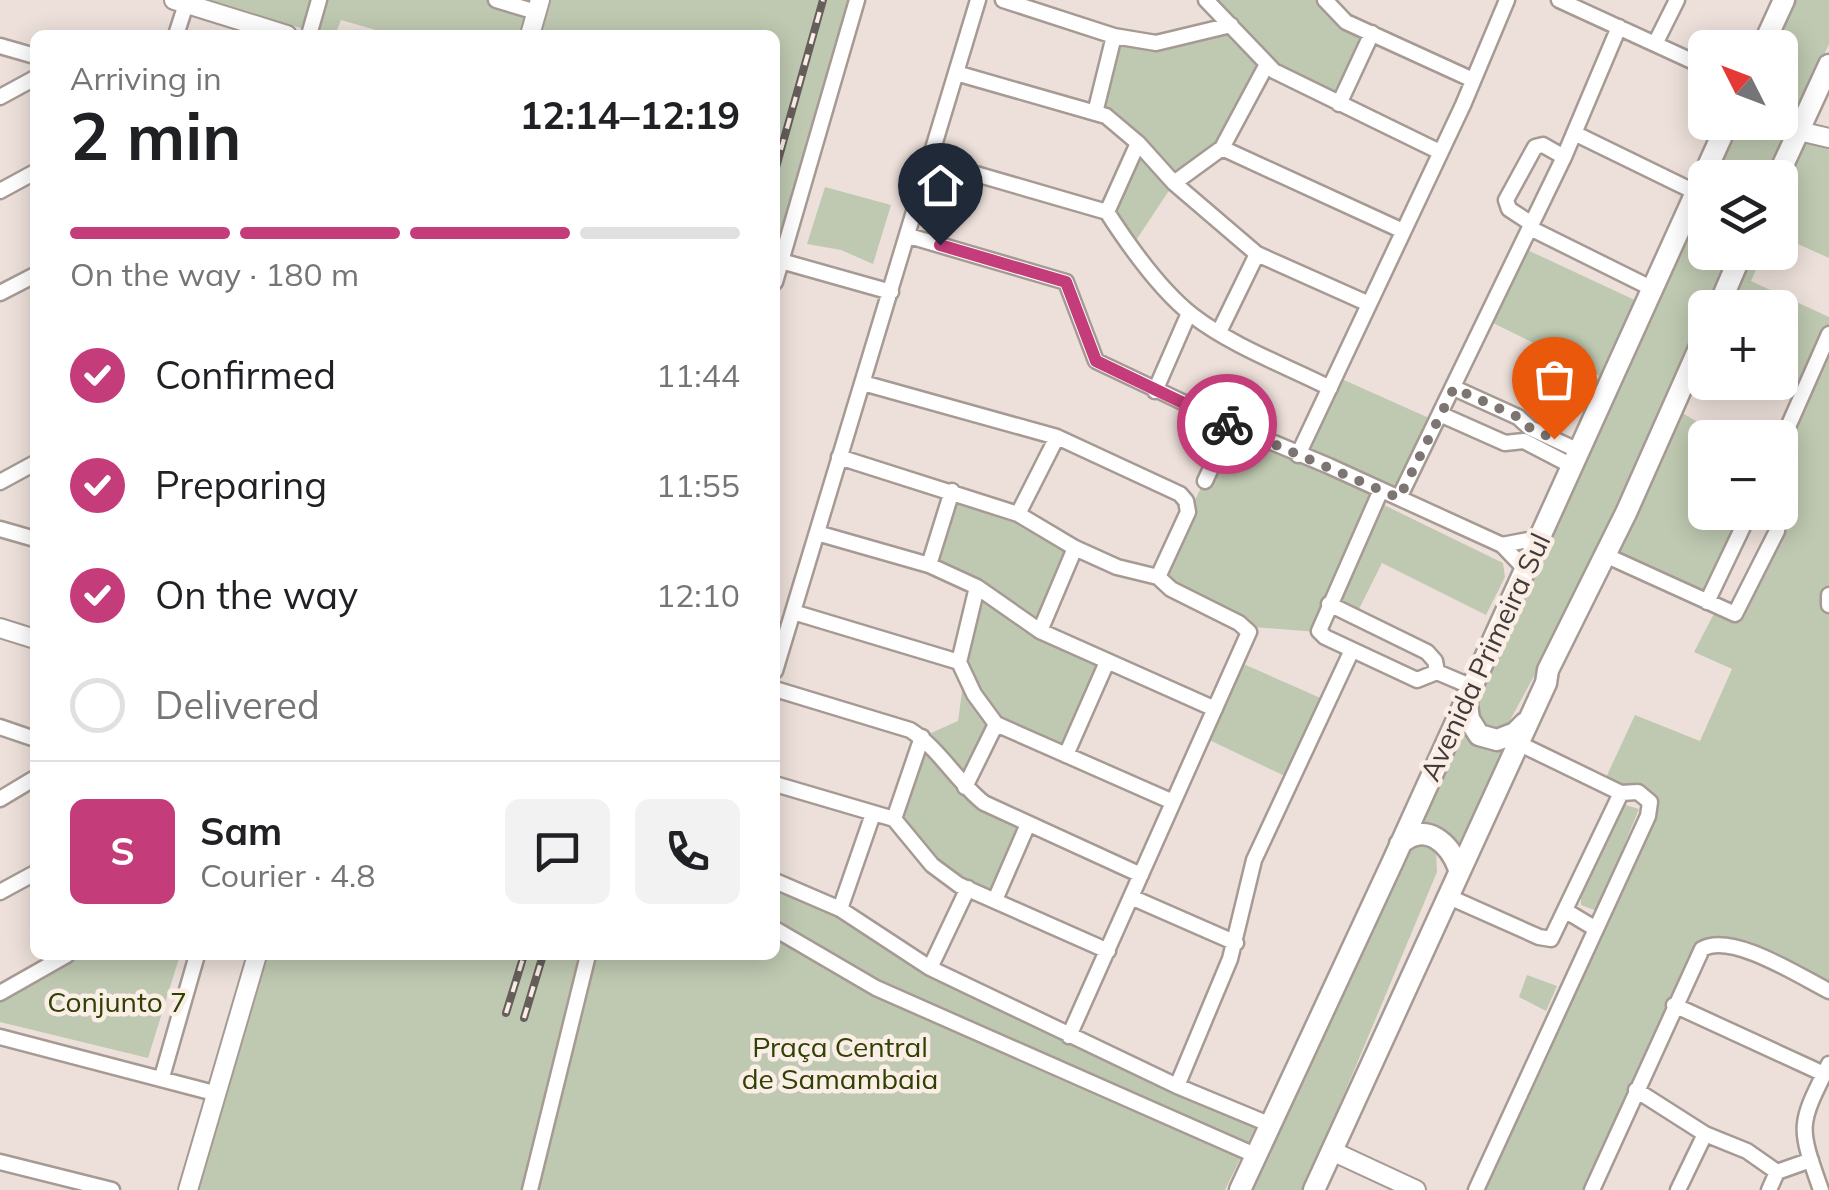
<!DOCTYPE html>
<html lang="en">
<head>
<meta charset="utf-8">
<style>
  :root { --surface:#fff; --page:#f2f2f2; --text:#202124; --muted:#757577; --line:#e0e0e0; --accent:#c43c79 }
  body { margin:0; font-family:Mulish,sans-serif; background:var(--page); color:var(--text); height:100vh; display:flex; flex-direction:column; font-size:38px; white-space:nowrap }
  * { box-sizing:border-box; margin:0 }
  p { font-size:32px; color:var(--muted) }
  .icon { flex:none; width:55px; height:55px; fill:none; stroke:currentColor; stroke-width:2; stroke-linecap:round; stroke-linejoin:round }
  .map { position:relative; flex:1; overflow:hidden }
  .sheet { position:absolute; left:30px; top:30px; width:750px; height:930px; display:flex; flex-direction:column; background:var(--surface); border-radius:15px; box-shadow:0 5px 25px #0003 }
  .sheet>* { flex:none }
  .needle { width:65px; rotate:312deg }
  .fabs { position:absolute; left:1688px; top:30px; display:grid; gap:20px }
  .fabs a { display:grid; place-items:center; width:110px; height:110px; border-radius:15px; background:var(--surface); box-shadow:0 5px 25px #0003; font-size:50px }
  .pin { position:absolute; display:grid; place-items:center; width:85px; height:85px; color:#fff; margin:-102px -42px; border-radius:50% 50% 50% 0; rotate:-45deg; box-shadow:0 0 10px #0007 }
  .pin .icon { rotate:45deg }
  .courier { position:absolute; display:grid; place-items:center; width:100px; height:100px; margin:-50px; border:8px solid #c43c79; border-radius:50%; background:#fff; color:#222; box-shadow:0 2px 12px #0007 }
  .headline em { font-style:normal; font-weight:700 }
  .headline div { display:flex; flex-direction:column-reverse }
  .headline { display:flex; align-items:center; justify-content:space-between; height:170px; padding:0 40px }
  h1 { font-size:65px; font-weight:700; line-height:75px }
  .bar { display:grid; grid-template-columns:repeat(4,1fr); gap:15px 10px; align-content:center; height:120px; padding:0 40px }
  .bar i { height:12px; border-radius:8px; background:var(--line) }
  .bar .active { background:var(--accent) }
  .bar p { grid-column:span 4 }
  .line { display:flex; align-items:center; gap:25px; padding:0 40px; border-top:2px solid var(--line) }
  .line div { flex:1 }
  .round { display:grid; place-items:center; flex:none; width:105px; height:105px; border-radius:15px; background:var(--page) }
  ol { padding:0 40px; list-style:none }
  li { display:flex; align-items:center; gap:30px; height:110px }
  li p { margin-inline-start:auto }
  li .icon { padding:10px; border-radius:50%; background:var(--accent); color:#fff; stroke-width:4 }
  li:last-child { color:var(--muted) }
  li i { width:55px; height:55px; border:5px solid var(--line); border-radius:50% }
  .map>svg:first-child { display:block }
</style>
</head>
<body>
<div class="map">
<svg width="1829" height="1190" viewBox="0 0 1829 1190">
  <rect width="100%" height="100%" fill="#ede0da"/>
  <!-- green -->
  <path fill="#bfc9b1" d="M199,0H312L304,29Z
    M314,0H508L530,7L521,35H393L341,20L335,35L306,30Z
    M543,0H859L775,292V35H532Z
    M1206,0H1325L1372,33L1339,104L1267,66L1222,148L1174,183L1131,248L1107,212L1138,143L1095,113L1114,36L1156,43L1230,26Z
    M1791,0H1829V44L1768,177L1710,178L1735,123L1780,122V48L1769,47Z
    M1802,122L1829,135V258L1780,236V178Z
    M825,187L891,205L873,264L841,250L807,244Z
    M1705,189V252L1733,253L1708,307L1705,308V314L1568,613L1508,724L1502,732L1487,733L1474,709L1525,585Z
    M1521,247L1639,302L1604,378L1487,320Z
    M1742,253H1763L1751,281L1829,317V991L1766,959L1708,945L1592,1190H1475L1647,806L1602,786L1635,715L1700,741L1732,669L1694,652L1718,606L1732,611L1776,520L1759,513L1780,512V445L1804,383L1780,371V308L1722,307Z
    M1335,376L1438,422L1399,498L1381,491L1317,632L1253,627L1158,577L1231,425L1298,455Z
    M1679,411L1723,437L1705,438V512L1744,513L1708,599L1614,555Z
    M952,491L1075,548L1040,631L1107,662L1066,755L996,725L964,786L1028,824L995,900L959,885L894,819L922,737L958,721L962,692L959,662L977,588L929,565Z
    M1384,505L1503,563L1505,577L1486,615L1382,563L1357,613L1332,602L1379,507Z
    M1239,662L1325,700L1289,778L1201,736Z
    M1457,726C1473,748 1483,751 1509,742L1457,847L1411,831Z
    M1622,804L1639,809L1597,911L1581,905V896Z
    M1427,842L1436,852L1437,872L1304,1190H1243L1408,845Z
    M775,881L879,937L1257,1124L1225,1190H185L260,955H775Z
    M80,955H180L148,1058L0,1022V997Z
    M1527,975L1557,986L1546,1011L1519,997Z"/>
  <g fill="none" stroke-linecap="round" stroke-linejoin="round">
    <!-- minor casing -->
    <g stroke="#a69a94" stroke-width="19">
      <path id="minor" d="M496,0L536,12
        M1003,0L1114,36L1156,43L1231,25
        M1206,0L1274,71L1440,152
        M1325,0L1346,22L1473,80
        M1559,0L1705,67
        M176,35L186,4
        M309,35L319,0
        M1655,44L1677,0
        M0,46L35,56
        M956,73L1106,116L1138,143L1174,183L1257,254L1369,304
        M0,97L35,78
        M1339,104L1372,33
        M1095,113L1114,36
        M1574,133L1697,193
        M1222,148L1266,66
        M931,161L1107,212C1129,246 1160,290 1192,315C1232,346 1284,365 1330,388
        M1174,183L1222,148L1403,231
        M0,191L35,172
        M1107,212L1138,143
        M1532,224L1509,209L1506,200L1535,147L1543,145L1564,157
        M1530,228L1653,289
        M909,236L1066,282L1096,361L1231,425L1329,466L1502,545L1525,569
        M781,261L891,292
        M775,282L857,0
        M0,293L35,275
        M1219,332L1257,254
        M863,383L1057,437L1180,494L1186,501L1188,512L1158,577
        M1454,388L1518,417L1530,428L1579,451
        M1155,391L1189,313
        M1442,415L1505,443L1524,441L1572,466
        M1780,445L1829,334
        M1298,455L1463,105L1507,0
        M839,457L1018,514L1075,548L1117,567L1158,577L1171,589L1239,623L1249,632L1069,1036
        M1205,481L1231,425
        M0,482L35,463
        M1381,490L1319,631L1325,637L1417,680L1437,672
        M1399,498L1564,157L1619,27
        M1018,514L1057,437
        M0,529L35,539
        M817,533L929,565L977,587L1040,631L1215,709
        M1502,545L1539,538
        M1605,555L1735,614L1777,531L1778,521L1770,512
        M929,565L952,491
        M1829,595V605
        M1707,602L1750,512
        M1329,604L1427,652L1435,661L1437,672
        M793,612L959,662L974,694L996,724L1173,802
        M1040,631L1075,548
        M959,662L977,587
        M775,671L978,0
        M1437,672L1470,686
        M775,689L910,730C939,748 957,782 984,803L1141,875
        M0,727L35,739
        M1518,743L1621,793
        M1066,755L1107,662
        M775,784L894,819L932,865L959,885L1108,951
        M965,787L996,724
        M0,799L35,778
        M894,819L922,737
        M775,881L840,909L930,968L1177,1086L1271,1125
        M0,892L35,873
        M1447,896L1539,937L1551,939L1621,793L1638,792L1650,802L1648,816L1476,1190
        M1131,897L1236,943
        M995,900L1028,824
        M840,909L873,814
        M1566,911L1596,929
        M775,929L876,988L1257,1156
        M930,968L968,888
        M0,993L67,955
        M1674,1005L1824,1074
        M0,1037L214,1093
        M162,1077L197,955
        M1177,1086L1230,959L1254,860L1352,650
        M1636,1090L1705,1134L1747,1151L1777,1172
        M0,1162L112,1190
        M530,1190L588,955
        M1592,1190L1702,949C1732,932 1799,976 1829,991
        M1678,1190L1705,1134
        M1769,1190L1777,1172L1811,1160
        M1821,1190C1798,1125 1798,1126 1829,1064"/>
    </g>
    <!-- tertiary casing -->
    <g stroke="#a69a94" stroke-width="22">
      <path id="tertiary" d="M174,0L287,35
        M530,35L540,0
        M1799,131L1829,138
        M0,628L35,639
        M1332,1151L1416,1190
        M188,1190L257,955"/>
    </g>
    <!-- secondary casing -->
    <g stroke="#a69a94" stroke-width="25">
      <path id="secondary" d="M1762,48L1784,0
        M1777,178L1829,65
        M1718,308L1742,252
        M1466,697L1469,719L1479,735L1497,740L1515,733L1525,723
        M1400,844C1426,820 1450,844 1459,869
        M1240,1190L1393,861L1728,122
        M1314,1190L1546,683L1548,670L1626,513L1705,335"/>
    </g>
    <!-- minor -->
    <use href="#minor" stroke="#fff" stroke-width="14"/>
    <!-- tertiary -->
    <use href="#tertiary" stroke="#fff" stroke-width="18"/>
    <!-- secondary -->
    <use href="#secondary" stroke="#fff" stroke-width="20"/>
    <!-- rail casing -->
    <g stroke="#655e5b" stroke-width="8">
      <path id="rail" d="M775,171L823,0
        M506,1013L524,955
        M524,1018L543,955"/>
    </g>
    <!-- rail -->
    <use href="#rail" stroke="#fbeee7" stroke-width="4" stroke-dasharray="11" stroke-linecap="butt"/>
  </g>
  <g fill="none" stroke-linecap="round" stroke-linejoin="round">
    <!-- done -->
    <path stroke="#7d7571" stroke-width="10" stroke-dasharray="0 18" d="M1227,424L1399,498L1454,388L1518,417L1530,428L1554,439"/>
    <!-- route -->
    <path stroke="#c43c79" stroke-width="12" d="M940,245L1066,282L1096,361L1227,424"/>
  </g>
  <g text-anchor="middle" stroke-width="9" stroke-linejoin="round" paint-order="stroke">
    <!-- street labels -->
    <g font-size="28" fill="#413b39" stroke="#fbeee7">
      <text transform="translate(1485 657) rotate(-65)" y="10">Avenida Primeira Sul</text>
    </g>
    <!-- park labels -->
    <g font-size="28" fill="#2f4103" stroke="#fbeee7">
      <text x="117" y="1012">Conjunto 7</text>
      <text x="840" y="1057">Praça Central<tspan x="840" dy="32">de Samambaia</tspan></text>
    </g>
  </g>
</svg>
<div class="fabs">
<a><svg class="needle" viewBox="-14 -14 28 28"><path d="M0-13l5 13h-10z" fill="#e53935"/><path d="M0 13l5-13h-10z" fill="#757577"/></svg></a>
<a><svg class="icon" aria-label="layers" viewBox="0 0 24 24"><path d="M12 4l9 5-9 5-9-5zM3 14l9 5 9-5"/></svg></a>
<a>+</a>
<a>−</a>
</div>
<div class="pin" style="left:1554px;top:439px;background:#ea580c"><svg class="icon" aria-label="bag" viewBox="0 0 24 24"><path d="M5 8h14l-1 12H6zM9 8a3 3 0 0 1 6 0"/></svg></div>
<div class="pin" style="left:940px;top:245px;background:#1f2937"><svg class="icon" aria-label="home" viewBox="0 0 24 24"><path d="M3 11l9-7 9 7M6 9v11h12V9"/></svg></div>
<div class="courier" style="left:1227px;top:424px"><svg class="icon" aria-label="bike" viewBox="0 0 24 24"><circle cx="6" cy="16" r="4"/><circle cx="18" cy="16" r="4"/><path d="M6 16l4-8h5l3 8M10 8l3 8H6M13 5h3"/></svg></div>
<section class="sheet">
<div class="headline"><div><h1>2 min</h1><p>Arriving in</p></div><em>12:14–12:19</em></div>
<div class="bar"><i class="active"></i><i class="active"></i><i class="active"></i><i></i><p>On the way · 180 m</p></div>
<ol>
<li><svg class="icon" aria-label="check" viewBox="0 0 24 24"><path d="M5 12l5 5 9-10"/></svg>Confirmed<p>11:44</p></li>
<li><svg class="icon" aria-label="check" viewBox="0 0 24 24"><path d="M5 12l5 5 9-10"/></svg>Preparing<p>11:55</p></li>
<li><svg class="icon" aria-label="check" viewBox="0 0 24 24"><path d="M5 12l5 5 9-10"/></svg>On the way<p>12:10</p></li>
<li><i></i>Delivered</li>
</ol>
<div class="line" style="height:180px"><b class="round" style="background:var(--accent);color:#fff">S</b><div><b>Sam</b><p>Courier · 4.8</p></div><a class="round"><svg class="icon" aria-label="chat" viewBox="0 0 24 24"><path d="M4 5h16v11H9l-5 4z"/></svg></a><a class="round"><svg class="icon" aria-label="phone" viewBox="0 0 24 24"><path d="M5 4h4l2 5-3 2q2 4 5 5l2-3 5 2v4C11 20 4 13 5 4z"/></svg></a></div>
</section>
</div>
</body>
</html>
